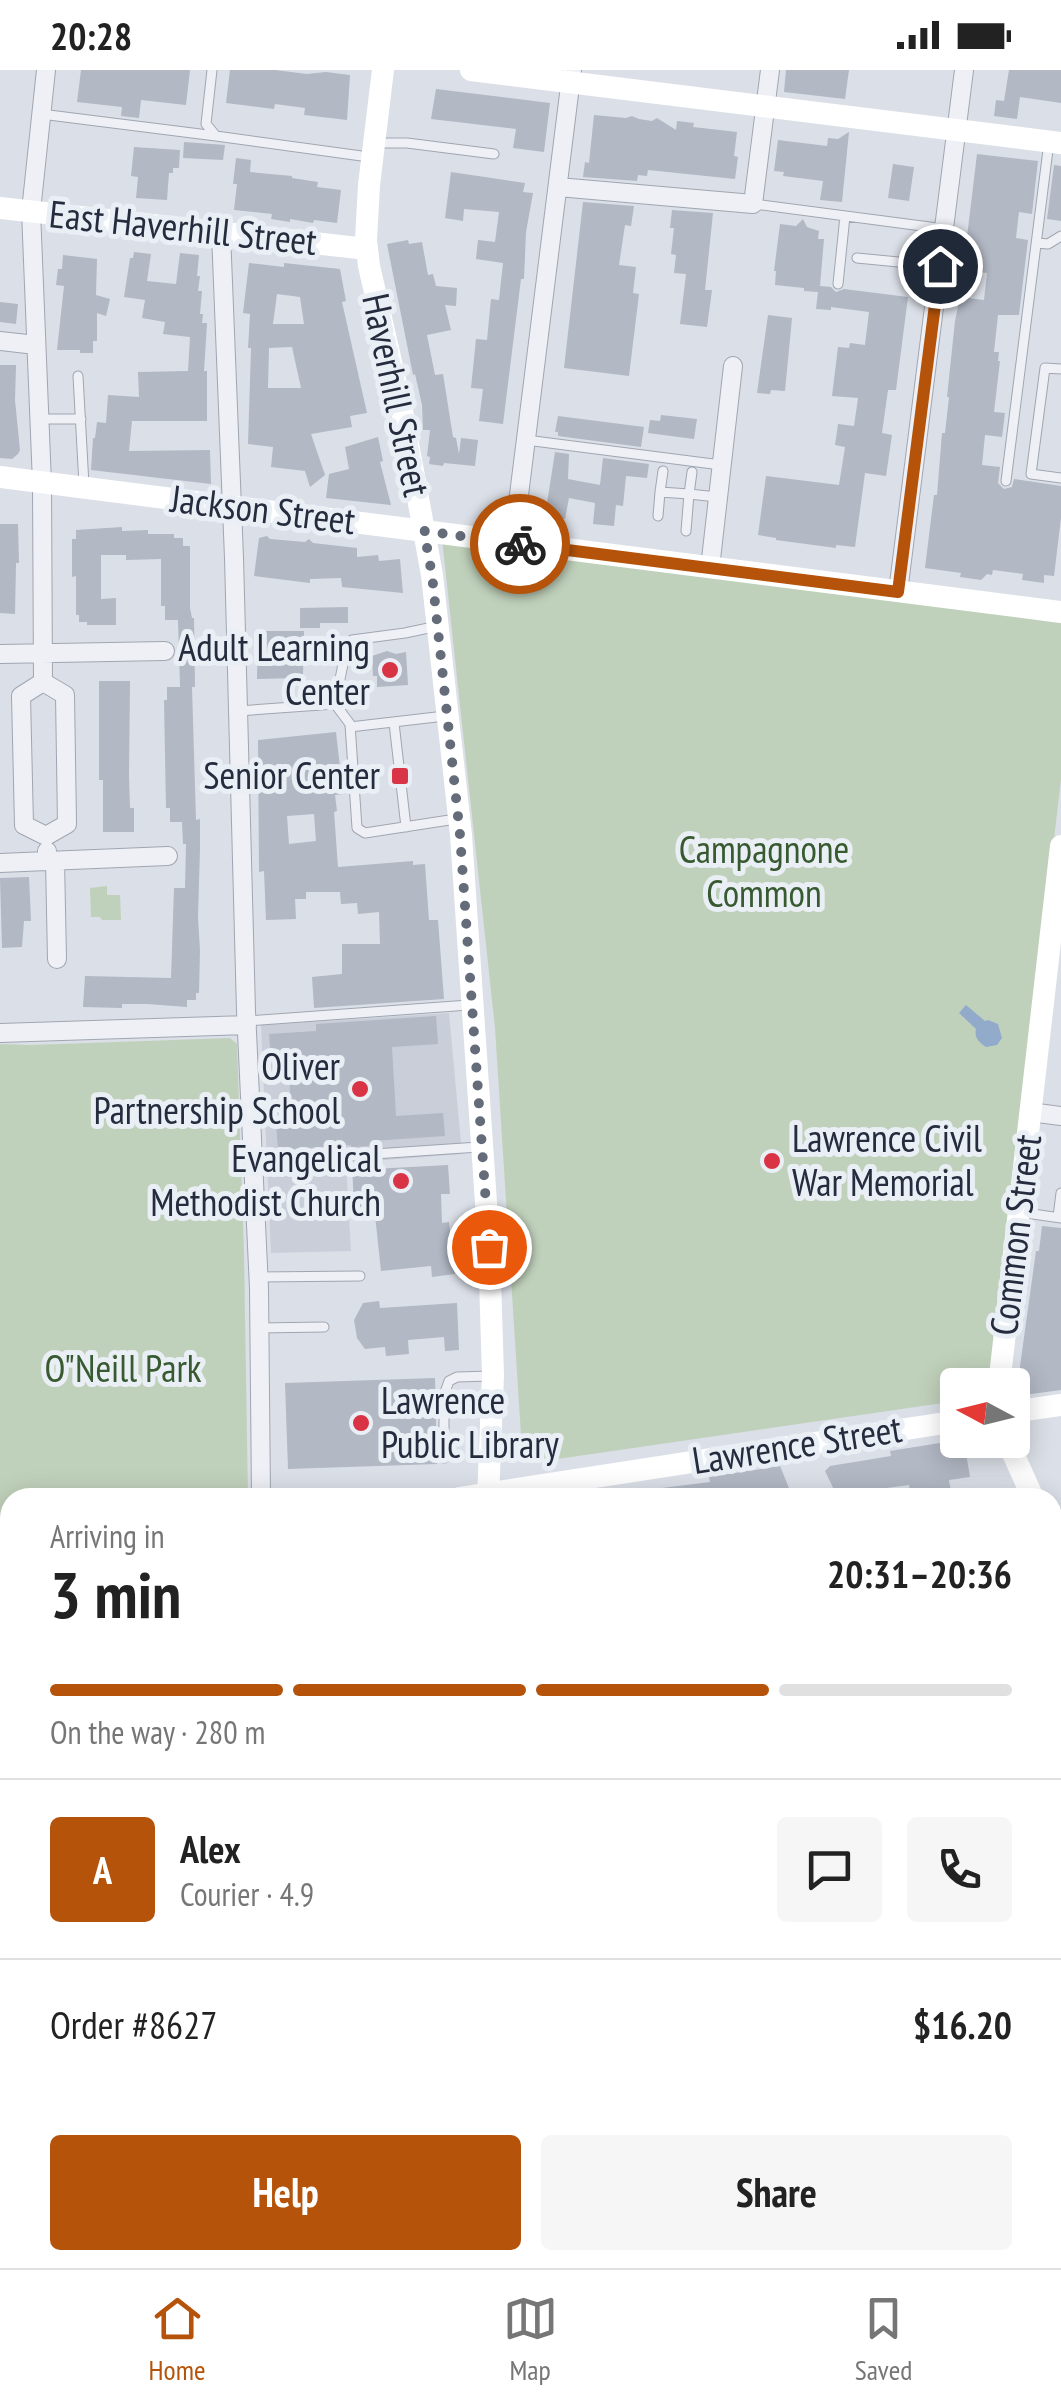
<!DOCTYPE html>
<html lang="en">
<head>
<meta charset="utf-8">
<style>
  :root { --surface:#fff; --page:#f6f6f6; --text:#222; --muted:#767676; --line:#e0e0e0; --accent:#b45309 }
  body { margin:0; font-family:"PT Sans Narrow",sans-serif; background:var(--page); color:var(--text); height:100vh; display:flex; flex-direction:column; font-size:38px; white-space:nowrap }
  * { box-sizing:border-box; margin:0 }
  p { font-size:32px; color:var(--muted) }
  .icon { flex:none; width:55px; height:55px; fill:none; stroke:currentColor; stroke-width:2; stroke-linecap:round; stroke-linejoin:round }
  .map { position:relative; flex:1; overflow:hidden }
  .side { position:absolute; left:0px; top:1418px; width:1062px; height:782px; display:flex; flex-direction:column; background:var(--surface); border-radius:30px 30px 0 0; box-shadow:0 5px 25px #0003 }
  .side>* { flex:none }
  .needle { width:65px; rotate:277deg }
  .controls { position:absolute; left:940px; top:1298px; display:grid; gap:20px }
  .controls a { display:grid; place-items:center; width:90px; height:90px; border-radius:10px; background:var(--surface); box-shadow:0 5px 25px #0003; font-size:50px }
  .pin { position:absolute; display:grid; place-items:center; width:85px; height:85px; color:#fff; margin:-42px; border:5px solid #fff; border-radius:50%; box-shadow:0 2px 10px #0007 }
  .courier { position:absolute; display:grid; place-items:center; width:100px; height:100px; margin:-50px; border:8px solid #b45309; border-radius:50%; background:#fff; color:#222; box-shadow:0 2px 12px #0007 }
  .head em { font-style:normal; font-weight:700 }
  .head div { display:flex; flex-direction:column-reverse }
  .head { display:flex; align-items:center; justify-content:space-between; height:170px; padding:0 50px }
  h1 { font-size:65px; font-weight:700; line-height:75px }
  .bar { display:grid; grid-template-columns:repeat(4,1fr); gap:15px 10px; align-content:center; height:120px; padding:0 50px }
  .bar i { height:12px; border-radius:8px; background:var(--line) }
  .bar .active { background:var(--accent) }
  .bar p { grid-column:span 4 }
  .line { display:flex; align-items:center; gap:25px; padding:0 50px; border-top:2px solid var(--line) }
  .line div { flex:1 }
  .round { display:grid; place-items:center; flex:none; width:105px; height:105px; border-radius:10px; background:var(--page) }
  .button { display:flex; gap:20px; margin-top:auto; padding:20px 50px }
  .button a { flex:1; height:115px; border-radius:10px; background:var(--accent); color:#fff; font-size:40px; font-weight:700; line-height:115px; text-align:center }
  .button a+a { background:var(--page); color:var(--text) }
  .status { display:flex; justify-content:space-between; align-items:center; height:70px; padding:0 50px; background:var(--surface); direction:ltr }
  .status svg { height:28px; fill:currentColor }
  .menu { display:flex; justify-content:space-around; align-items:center; height:140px; border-top:2px solid var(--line); background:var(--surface); font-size:28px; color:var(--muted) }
  .menu a { display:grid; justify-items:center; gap:5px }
  .menu .active { color:var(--accent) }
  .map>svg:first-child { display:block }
</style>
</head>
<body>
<div class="status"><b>20:28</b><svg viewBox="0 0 49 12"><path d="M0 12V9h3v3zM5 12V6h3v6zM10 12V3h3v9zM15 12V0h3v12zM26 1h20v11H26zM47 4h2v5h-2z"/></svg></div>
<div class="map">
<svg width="1061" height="2198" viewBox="0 0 1061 2198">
  <rect width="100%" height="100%" fill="#dbdfe7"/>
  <!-- built -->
  <path fill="#c9ced9" d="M449,943L462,1084L346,1093L351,1181L271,1183L261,955Z
    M1058,1750L1061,1757V1940L1053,1944L1052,1752Z"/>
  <!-- green -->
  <path fill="#c0d1bb" d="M442,469L1061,552V709L991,1315H958L957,1331L537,1392L521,1365L495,958Z
    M107,816V825H120L121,850H102L100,847H91L90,818Z
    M230,968L237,974L244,1184L248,1427L10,1428V1470L0,1471V974L30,975Z
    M0,2101H10V2190H71L72,2198H0Z"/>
  <!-- water -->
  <path fill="#92abca" d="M966,935L985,951L988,950L998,954L1002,968L997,975L986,977C979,972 974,968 976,959L959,943Z"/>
  <!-- building -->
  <path fill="#b2b8c4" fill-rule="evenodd" d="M81,0H190L186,35L141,30L139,48L121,46L122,37L77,32Z
    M230,0H275L307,4L326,2L350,5L347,50L304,45L305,38L275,34L274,39L226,33Z
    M786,0H849L845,29L784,22Z
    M1009,0H1061V33L1020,27L1017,49L994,46L996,30L1004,31Z
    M436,19L550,33L544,82L513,78L516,59L431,49Z
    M594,45L626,48L632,46L639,49L652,51L657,48L676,60L677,51L694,53L693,57L737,62L734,86L738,87L735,109L648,100L647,106L638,105L637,111L583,107L585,92L589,93Z
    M849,62L842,132L820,130L823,111L783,106L784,102L774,101L778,70L827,76L828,68L838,69Z
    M184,72L225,75L223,90L183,88Z
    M134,77L180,80L179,98H173V103H169L167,130L136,128L138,107L131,106Z
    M977,84L1038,91L1032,144L1019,142L1016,168L1028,170L1019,245H998L994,282H999L998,291H1000L994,342L1005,343L1002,367L985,365L982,395L1000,397L998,413L1004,419L1012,417L1014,409L1061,416V448L1054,506L1044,505V513L1022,510L1023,504L993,500L992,505L987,504L981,510L960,507L961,503L925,498L934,425H937L942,363H945L949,327H947L955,251L960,227L984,230L987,203L963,200Z
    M236,88L251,90L250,102L292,106V108L318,112L317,117L341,120L337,153L314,150L313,153L290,149V152L271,149L272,144L234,140L237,114H233Z
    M893,94L914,97L909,131L888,128Z
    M1054,95L1061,96V151L1047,149Z
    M451,102L525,113L523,122L533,123L526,162L524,209H521L503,354L479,351L483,319L471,318L476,269L487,270L491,229L499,230L503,193L476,189L478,170L495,172L499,142L464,139L463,151L445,148Z
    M583,132L634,136L631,156L625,155L619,195L636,197L633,223L639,224L629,306L564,298Z
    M672,140L713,143L705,220H712L707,257L680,254L686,204L674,203L676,185L671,184L674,158H670Z
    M803,149L807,157L819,161L818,169H824L820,216L831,217L836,222L844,219L908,227L896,320H888L882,363L892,365L886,406L865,403L855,477L836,475V478L776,470V468L758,465L766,406L839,415L845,377L835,375L838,354L854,356L858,328L832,326L838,277L849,278L850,273L865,275L869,242L831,237V240L816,239L818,222L804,221V218L775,215L776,201H774L780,154L796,156Z
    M408,170L409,174L422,172L428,205L433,204L436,216L457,218L456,236L445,235L451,260L427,265L435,305L443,304L453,367L456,368L459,384L461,368L478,370L475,396L444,393L443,396L429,394L430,387L427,386L430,360H423L422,335L415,304L413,305L387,174Z
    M134,182L151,184L147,211L176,214L180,183L199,185L197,206H200L198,221H202L200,244H203L202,253H207L204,301H207V351H132L129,381L210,380L211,414L91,400L93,368H95L97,352L106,353L108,325L139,327L138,302L188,301L190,267L163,264L165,252L142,248L145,230L124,227L130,188H133Z
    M63,185L97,189L96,225L110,229L106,246L97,243V271H93V283H80V280H57L64,216L56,215L58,199H62Z
    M249,193L284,197V193L340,199L346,231L342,232L367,343L350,346L352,357L311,364L325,405L310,417L305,401L271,397L273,377L248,374L251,278H248L250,244L243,243ZM277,224L300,227L304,254H273ZM292,277L301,318H268L269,278Z
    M0,232L18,234L16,254L0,252Z
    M768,245L792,248L785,321L771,320L770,324L757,323Z
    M0,295H16L15,330L20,380L18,384L12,389L0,388Z
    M661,345L697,349L694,369L648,363L650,350L660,351Z
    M558,346L644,357L641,377L558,366V362H555Z
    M378,367L383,391L380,392L391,435L326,428L329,404L349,399L345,377Z
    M555,382L569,384L568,409L600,415L603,388L649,394L647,408L626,406L623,436L616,435L614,456L593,454L595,433L569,428L565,449L545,446Z
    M0,454H18L19,493H16L15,544L0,543Z
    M122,457V461L148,460V464H174V468H183V476H190V538L192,548H194L195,617H192L196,750L200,749V778L198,848L200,880L199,923H196V930H187V937L147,934H122V938L83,937L85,906L171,908L174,818H185L186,774H183L182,752H170V738H166L164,630H167V617H187H180L178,550H165V536H161V489L126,490V485H101V529L116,528V555H87V552H79V545H76V506L72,507V469H76V460Z
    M267,466L270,469L305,472L309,469L313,473L357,478V487L378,485L379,491L400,489L403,523L342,517L341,508L310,509V513L254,506L259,468Z
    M348,537V553H320V558H300V538Z
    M258,561H304L303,605H299V608L257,609Z
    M387,581L396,584L406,582L408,615L377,617V606H373L372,586Z
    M99,611H130L129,705L130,738H134V762H103V710H99Z
    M336,662L343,724L335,725L337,741L334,742L338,797L413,791V795L425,794L429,850H438L444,929L314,938L312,907L342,904V874H380L379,842L358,844L357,833L341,834L340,822H306V829H295L296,849L266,850L264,801L259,802L258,670ZM314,744L316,771L289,774L287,746Z
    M29,807L31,851H24L22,877L2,878L0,808Z
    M436,946L438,974L392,977L396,1046L443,1043L445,1066L372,1071L373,1076L351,1077V1075L278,1080L276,1053L292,1052L288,990L271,991L269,964L316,961V954Z
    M373,1092V1099L448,1095L450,1124H441L442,1153L449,1152L455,1204L432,1207L431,1196L381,1201L374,1136L354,1137L352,1094Z
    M1042,1156L1061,1158V1320L1024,1325L1017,1318L1036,1181H1039Z
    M379,1231L380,1238L457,1233L459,1280L445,1281L444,1267L408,1270L409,1284L386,1286L385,1277L365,1279L357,1268L354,1250L363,1233Z
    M435,1308L437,1394L288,1399L285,1313Z
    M946,1372L949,1386L966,1383L970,1407L949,1410L952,1428H911L909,1415L879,1419L882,1428H838L825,1401L830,1396L891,1386L890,1381Z
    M780,1396L793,1428H655L654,1419L710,1412L709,1407Z"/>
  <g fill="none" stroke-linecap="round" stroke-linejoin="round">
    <!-- lane casing -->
    <g stroke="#a0a6b1" stroke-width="11">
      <path id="lane" d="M212,0L206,54L216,66L369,87
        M41,44L216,66
        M377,73H407L494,84
        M754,134L945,159
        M1037,173L1048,174L1061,166
        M857,188L940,196
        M838,214L845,146
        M1061,299L1045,298L1031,404L1061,408
        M78,306L84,415
        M39,349H81
        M526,370L721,395
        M692,402L689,424L717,427
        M1006,411L1049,72
        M660,422L663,401
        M658,446L660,422L689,424L686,461
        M438,556L405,563L352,570L346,579L335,634L350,654L357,758L365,763L456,749
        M238,641L335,634
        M394,653L406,757
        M350,657L445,646
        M247,951L469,935
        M253,1092L479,1077
        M1019,1142L1061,1148
        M1058,1147L1061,1123
        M258,1207L360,1206
        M259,1258L324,1257
        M444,1388V1325L449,1311L457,1307L490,1306
        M0,1615L10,1624
        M0,1922H10
        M0,1977H10
        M131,2190V2198
        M680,2190L684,2198
        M1020,2198L1040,2190L1044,2198"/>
    </g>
    <!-- street casing -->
    <g stroke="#a0a6b1" stroke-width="20">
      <path id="street" d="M558,117L753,134L770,0
        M221,163L234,488L246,941L259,1218L261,1428
        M0,271L36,275
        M513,473L572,0
        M710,498L733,296
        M898,522L964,0
        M0,584L165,581
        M43,612L65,625L67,754L46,766L24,755L21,626L43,612L42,413L31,141L46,0
        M47,791L168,786
        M55,791L57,889
        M0,793L47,791V781
        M0,963L247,955
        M1030,1042L1061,1046
        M1052,1970L1061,1988
        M0,2076H10
        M86,2190V2198
        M281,2190V2198
        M732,2190L736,2198"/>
    </g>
    <!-- lane -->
    <use href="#lane" stroke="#eef0f5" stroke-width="9"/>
    <!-- street -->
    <use href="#street" stroke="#eef0f5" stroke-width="18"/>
    <!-- secondary -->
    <path stroke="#fff" stroke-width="22" d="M383,0L369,115L366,170L369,196L401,335L432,505L461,765L489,1177L493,1305L488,1428
      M471,0L1061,73
      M0,138L367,179
      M0,407L1061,542
      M999,1315L1061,776
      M1012,1342L1061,1335
      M1007,1370L1033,1428
      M459,1428L958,1351
      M1052,1473L1061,1492
      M0,1494L10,1492
      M0,1670L10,1680
      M1052,1734L1061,1730
      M951,2190L955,2198
      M459,2198V2190"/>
  </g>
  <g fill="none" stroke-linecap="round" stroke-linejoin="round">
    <!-- done -->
    <path stroke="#646b79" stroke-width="10" stroke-dasharray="0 18" d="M489,1177L460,765L432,505L424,461L520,474"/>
    <!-- route -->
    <path stroke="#b45309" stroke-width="12" d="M520,474L898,522L940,196"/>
  </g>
  <!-- markers -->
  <g fill="#d83446" stroke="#eaeef5" stroke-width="4">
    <circle cx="390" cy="600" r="10"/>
    <rect x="390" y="696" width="20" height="20" rx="5"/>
    <circle cx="360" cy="1019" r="10"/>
    <circle cx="772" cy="1091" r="10"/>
    <circle cx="401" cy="1111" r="10"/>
    <circle cx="361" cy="1353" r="10"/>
  </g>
  <g text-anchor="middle" stroke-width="10" stroke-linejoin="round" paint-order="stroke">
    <!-- street labels -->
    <g font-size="38" fill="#242c3e" stroke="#eaeef5">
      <text transform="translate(183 158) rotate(6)" y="13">East Haverhill Street</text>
      <text transform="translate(396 325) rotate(78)" y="13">Haverhill Street</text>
      <text transform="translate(263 440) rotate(7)" y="13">Jackson Street</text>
      <text transform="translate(1016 1165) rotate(-83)" y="13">Common Street</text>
      <text transform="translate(797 1375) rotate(-9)" y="13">Lawrence Street</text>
    </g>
    <!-- poi labels -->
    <g font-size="38" fill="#242c3e" stroke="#eaeef5" text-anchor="end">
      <text x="370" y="591">Adult Learning<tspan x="370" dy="44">Center</tspan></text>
      <text x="380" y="719">Senior Center</text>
      <text x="340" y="1010">Oliver<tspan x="340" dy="44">Partnership School</tspan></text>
      <text x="792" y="1082" text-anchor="start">Lawrence Civil<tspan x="792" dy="44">War Memorial</tspan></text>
      <text x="381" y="1102">Evangelical<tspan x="381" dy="44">Methodist Church</tspan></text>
      <text x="381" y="1344" text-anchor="start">Lawrence<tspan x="381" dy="44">Public Library</tspan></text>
    </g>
    <!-- park labels -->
    <g font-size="38" fill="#375a30" stroke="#eaeef5">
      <text x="764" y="793">Campagnone<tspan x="764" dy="44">Common</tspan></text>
      <text x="123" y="1312">O"Neill Park</text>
    </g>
  </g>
</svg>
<div class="controls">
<a><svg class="needle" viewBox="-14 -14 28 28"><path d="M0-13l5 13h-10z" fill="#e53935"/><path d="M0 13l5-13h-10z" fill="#767676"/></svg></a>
</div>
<div class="pin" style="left:489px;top:1177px;background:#ea580c"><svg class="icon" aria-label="bag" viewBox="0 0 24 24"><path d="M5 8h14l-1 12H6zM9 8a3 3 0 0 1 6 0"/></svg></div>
<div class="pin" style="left:940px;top:196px;background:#1f2937"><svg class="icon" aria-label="home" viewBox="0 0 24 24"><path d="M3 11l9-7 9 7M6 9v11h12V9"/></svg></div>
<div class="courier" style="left:520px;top:474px"><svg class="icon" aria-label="bike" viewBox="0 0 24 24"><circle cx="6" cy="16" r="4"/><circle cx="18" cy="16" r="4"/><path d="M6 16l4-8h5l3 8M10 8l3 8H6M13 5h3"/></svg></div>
<section class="side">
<div class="head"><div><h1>3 min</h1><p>Arriving in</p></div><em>20:31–20:36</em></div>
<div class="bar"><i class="active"></i><i class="active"></i><i class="active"></i><i></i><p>On the way · 280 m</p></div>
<div class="line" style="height:180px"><b class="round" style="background:var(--accent);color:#fff">A</b><div><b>Alex</b><p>Courier · 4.9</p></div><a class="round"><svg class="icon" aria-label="chat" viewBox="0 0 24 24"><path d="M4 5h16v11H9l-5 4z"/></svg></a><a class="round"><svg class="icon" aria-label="phone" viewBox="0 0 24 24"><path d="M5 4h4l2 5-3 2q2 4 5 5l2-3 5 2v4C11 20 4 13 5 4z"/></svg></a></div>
<div class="line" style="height:130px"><div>Order #8627</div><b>$16.20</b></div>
<div class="button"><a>Help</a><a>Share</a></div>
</section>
</div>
<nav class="menu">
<a class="active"><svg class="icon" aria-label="home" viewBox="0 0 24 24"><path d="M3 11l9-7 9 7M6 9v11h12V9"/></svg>Home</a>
<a><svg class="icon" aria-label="map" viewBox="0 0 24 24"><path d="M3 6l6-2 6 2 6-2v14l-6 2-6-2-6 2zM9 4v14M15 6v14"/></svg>Map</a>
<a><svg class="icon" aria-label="saved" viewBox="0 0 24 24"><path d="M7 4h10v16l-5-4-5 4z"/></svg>Saved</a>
</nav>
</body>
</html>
